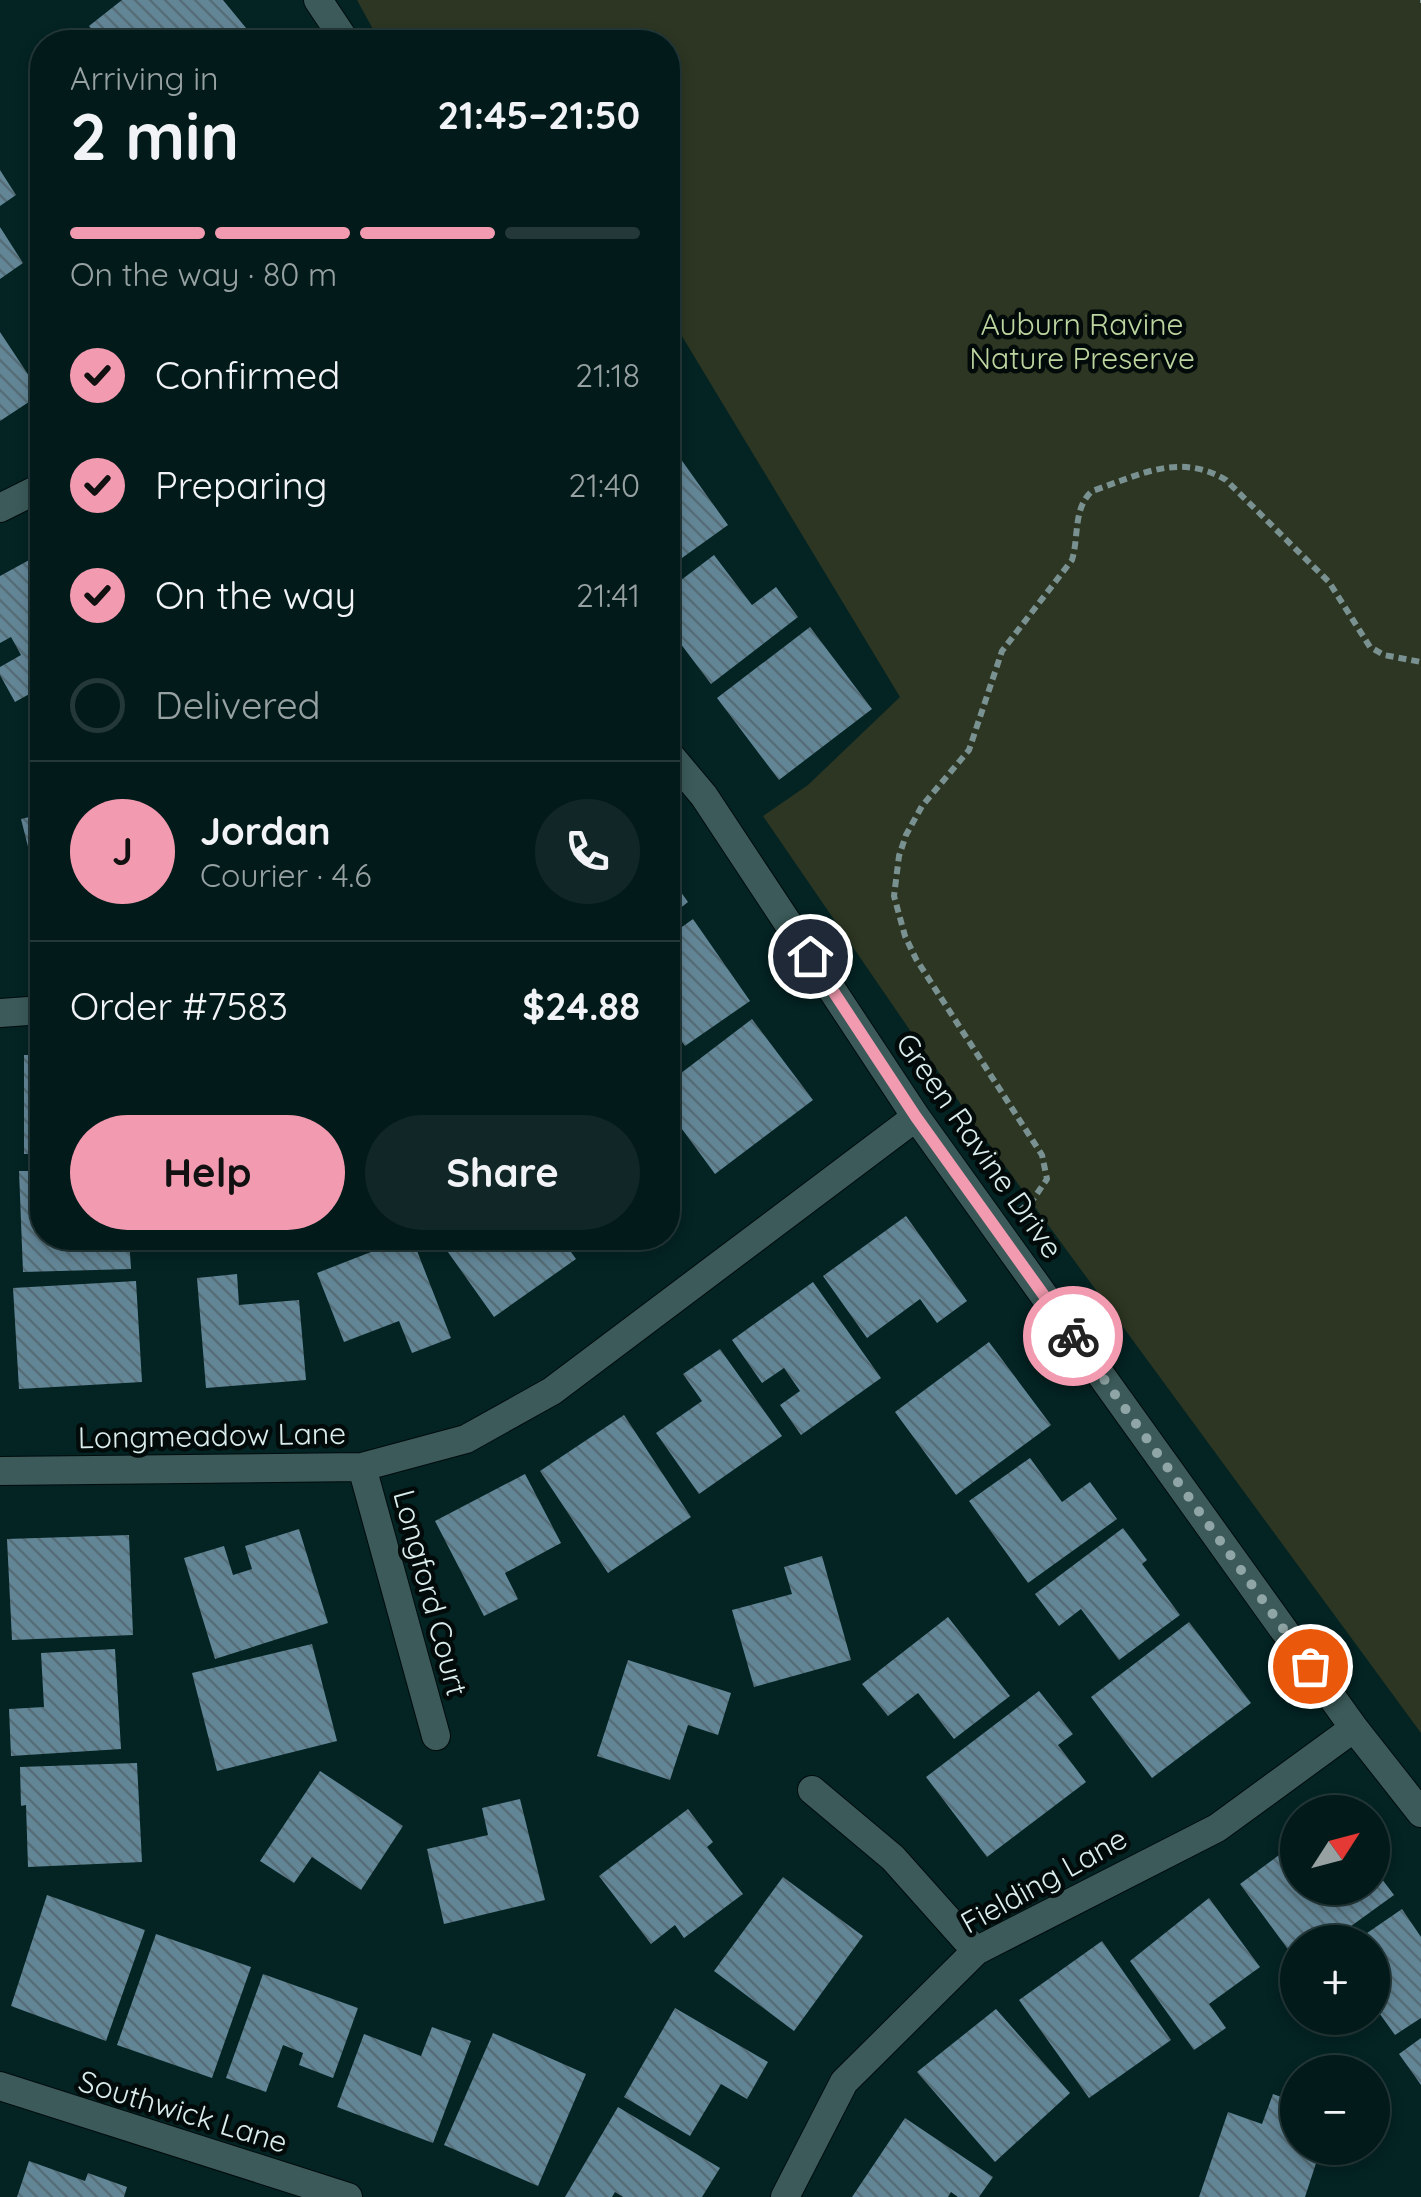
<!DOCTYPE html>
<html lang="en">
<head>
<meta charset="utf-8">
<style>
  :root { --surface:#031a1a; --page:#112727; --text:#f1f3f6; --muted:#97a1a2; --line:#243839; --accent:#f29aaf }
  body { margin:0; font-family:Quicksand,sans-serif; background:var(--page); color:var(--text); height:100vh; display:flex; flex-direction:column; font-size:38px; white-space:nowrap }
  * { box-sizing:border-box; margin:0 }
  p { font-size:32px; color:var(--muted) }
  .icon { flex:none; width:55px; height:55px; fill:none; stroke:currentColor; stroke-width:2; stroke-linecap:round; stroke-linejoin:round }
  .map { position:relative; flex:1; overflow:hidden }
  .side { position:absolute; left:30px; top:30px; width:650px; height:1220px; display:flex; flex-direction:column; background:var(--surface); border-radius:40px; box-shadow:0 5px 15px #0003,0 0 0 2px var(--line) }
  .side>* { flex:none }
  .needle { width:65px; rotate:54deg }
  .controls { position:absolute; left:1280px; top:1795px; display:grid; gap:20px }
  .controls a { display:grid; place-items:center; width:110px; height:110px; border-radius:50%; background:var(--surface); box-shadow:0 5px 15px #0003,0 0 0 2px var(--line); font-size:50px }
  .pin { position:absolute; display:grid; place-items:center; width:85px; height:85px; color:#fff; margin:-42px; border:5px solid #fff; border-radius:50%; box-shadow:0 2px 10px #0007 }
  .courier { position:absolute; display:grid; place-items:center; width:100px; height:100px; margin:-50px; border:8px solid #f29aaf; border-radius:50%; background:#fff; color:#222; box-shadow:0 2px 12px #0007 }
  .head em { font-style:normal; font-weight:700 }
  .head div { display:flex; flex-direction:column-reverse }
  .head { display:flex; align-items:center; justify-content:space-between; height:170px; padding:0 40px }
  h1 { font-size:65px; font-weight:700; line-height:75px }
  .bar { display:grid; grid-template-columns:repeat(4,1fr); gap:15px 10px; align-content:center; height:120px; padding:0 40px }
  .bar i { height:12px; border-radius:8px; background:var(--line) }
  .bar .active { background:var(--accent) }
  .bar p { grid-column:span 4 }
  .line { display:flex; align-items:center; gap:25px; padding:0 40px; border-top:2px solid var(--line) }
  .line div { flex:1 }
  .round { display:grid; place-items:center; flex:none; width:105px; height:105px; border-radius:52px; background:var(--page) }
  ol { padding:0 40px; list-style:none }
  li { display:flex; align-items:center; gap:30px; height:110px }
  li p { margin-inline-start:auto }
  li .icon { padding:10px; border-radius:50%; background:var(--accent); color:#111; stroke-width:4 }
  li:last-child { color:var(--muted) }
  li i { width:55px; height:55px; border:5px solid var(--line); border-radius:50% }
  .action { display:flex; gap:20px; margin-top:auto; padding:20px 40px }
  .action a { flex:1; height:115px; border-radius:60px; background:var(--accent); color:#111; font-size:40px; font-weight:700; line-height:115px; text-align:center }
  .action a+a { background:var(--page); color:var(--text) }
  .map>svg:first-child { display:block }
</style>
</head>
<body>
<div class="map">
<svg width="1421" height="2197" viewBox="0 0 1421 2197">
  <defs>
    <pattern id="building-back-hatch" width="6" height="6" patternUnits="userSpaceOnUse" patternTransform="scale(2.5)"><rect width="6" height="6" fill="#638697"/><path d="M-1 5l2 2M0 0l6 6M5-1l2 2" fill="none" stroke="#566d77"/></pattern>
  </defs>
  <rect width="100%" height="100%" fill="#042323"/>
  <!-- park -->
  <path fill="#2d3622" d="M357,0H1421V1733L977,1128L763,816L808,785L900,697L668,313V42H380Z"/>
  <!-- building -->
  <path fill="url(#building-back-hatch)" d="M122,0H223L246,28L228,42H102L89,26Z
    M0,170L16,195L0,206Z
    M0,227L23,263L0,279Z
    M0,332L41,394L0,421Z
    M670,444L728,525L668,568V446Z
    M42,553V687L15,702L0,675V667L21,655L11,637L0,643V576Z
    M714,555L752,605L776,587L798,617L711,684L668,627V590Z
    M810,627L872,709L779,780L717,698Z
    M42,814V898H41L21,819Z
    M668,874L688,902L668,918Z
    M693,919L750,1001L685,1046L677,1035L668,1041V937Z
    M752,1019L813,1100L715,1174L668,1110V1083Z
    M24,1055H42V1154H24Z
    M19,1171H42V1238H129L131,1269L23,1272Z
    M906,1216L967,1301L937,1323L920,1299L867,1338L823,1276Z
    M407,1238H412L451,1338L412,1353L399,1321L344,1342L317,1273Z
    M438,1238H561L576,1259L494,1317Z
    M237,1274L239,1305L299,1300L306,1380L206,1388L197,1278Z
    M136,1281L142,1382L19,1389L13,1288Z
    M813,1282L881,1378L801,1435L780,1405L800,1391L784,1368L762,1383L732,1340Z
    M989,1342L1051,1425L956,1495L895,1412Z
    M720,1349L782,1436L699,1494L656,1433L702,1401L683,1374Z
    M624,1415L691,1517L608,1573L540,1471Z
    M1030,1458L1062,1502L1090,1482L1117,1519L1028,1583L969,1501Z
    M525,1474L561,1543L505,1573L518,1599L484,1616L435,1521Z
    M1123,1528L1147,1560L1142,1564L1180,1615L1119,1660L1081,1609L1059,1626L1035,1594Z
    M299,1529L328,1623L215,1659L184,1558L224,1546L233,1575L252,1569L245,1546Z
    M129,1535L133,1635L12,1640L7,1539Z
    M822,1556L851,1660L754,1687L732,1610L792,1594L784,1567Z
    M948,1617L1010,1696L954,1739L918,1693L888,1716L862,1684Z
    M1189,1622L1251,1703L1152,1778L1091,1697Z
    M312,1644L337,1741L217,1771L192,1673Z
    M115,1649L121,1749L11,1756L9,1709L44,1707L41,1653Z
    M628,1660L731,1693L718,1735L688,1725L670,1780L597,1756Z
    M1039,1691L1073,1734L1058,1745L1086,1782L987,1857L926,1777Z
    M137,1763L142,1862L28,1867L26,1805L21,1806L20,1767Z
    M320,1771L403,1826L361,1890L312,1857L294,1883L260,1861Z
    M520,1799L545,1900L444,1924L427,1849L488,1835L482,1808Z
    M688,1809L713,1842L707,1847L743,1894L684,1938L675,1925L651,1944L599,1876Z
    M1298,1841V1888H1372V1866L1394,1895L1329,1942H1298V1963L1240,1884Z
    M783,1877L863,1936L794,2031L714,1971Z
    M47,1895L145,1930L106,2041L11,2006Z
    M1209,1898L1260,1967L1209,2004L1226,2028L1194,2050L1130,1961Z
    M1402,1909L1421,1937V2018L1395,2035L1372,2003V1942H1354Z
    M156,1934L251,1967L212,2078L117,2045Z
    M1102,1941L1171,2040L1089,2098L1019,2000Z
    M263,1974L358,2008L333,2078L299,2065L303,2053L283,2045L266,2092L226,2078Z
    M675,2008L768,2062L747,2099L721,2084L690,2136L624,2097Z
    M996,2009L1070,2093L995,2162L917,2072Z
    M432,2027L471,2041L433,2143L337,2107L364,2034L421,2056Z
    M493,2033L586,2074L538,2186L444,2145Z
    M1421,2038V2085L1399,2054Z
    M1273,2094L1298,2103V2148H1321L1305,2197H1199L1228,2112L1262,2124Z
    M618,2107L720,2168L702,2197H623L615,2192L612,2197H565Z
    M905,2118L993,2177L979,2197H958L951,2192L948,2197H852Z
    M29,2161L85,2181L88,2173L127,2187L124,2197H17Z"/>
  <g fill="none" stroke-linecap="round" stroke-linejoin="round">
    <!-- minor casing -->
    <g stroke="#000b0c" stroke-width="30">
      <path id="minor" d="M318,0L346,42
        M0,508L42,487
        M668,753L704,796L916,1117L1354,1728L1421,1813
        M0,1013L42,1010
        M362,1467L436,1736
        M0,1471L362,1467L466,1439L552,1391L916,1117
        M812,1790L893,1858L976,1951
        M0,2086L348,2197
        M785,2197L844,2082L976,1951L1217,1828L1354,1728"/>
    </g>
    <!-- path -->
    <path stroke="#7a9191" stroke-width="6" stroke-dasharray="8 5" stroke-linecap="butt" d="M1420,0H1421
      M1019,1212L1034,1198L1047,1179L1042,1155L916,959L905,936L894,896L899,856L906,835L922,806L969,750L1002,651L1072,560C1079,537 1073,508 1092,491C1140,475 1179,452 1226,480L1329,582L1370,647L1384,655L1421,662"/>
    <!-- minor -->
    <use href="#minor" stroke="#3b5a59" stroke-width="28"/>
  </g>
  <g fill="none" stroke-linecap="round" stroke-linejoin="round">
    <!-- done -->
    <path stroke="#90a6a6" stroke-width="10" stroke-dasharray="0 18" d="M1073,1336L1310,1666"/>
    <!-- route -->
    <path stroke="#f29aaf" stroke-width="12" d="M810,956L916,1117L1073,1336"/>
  </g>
  <g text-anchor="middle" stroke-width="9" stroke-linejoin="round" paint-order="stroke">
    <!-- park labels -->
    <g font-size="30" fill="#bdd59f" stroke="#020a0a">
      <text x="1082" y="335">Auburn Ravine<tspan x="1082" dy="34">Nature Preserve</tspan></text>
    </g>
    <!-- street labels -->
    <g font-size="30" fill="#dbecec" stroke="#020a0a">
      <text transform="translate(979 1146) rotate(55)" y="10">Green Ravine Drive</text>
      <text transform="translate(212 1436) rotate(-1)" y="10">Longmeadow Lane</text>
      <text transform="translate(430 1593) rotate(75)" y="10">Longford Court</text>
      <text transform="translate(1044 1881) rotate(-29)" y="10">Fielding Lane</text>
      <text transform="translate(183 2112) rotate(17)" y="10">Southwick Lane</text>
    </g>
  </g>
</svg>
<div class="controls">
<a><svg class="needle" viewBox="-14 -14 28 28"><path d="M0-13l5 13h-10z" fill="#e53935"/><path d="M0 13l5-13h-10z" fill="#97a1a2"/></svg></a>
<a>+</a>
<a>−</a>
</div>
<div class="pin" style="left:1310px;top:1666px;background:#ea580c"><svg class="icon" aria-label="bag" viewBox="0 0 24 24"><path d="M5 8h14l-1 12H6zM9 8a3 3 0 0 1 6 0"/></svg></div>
<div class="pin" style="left:810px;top:956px;background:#1f2937"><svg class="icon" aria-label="home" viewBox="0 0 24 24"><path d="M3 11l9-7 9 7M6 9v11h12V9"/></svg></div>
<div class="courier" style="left:1073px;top:1336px"><svg class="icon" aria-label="bike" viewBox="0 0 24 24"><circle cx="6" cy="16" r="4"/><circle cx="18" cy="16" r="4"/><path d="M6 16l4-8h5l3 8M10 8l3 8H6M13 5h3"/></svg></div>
<section class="side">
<div class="head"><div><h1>2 min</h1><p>Arriving in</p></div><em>21:45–21:50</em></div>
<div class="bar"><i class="active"></i><i class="active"></i><i class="active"></i><i></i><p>On the way · 80 m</p></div>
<ol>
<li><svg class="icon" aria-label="check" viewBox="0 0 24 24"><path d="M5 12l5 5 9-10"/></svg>Confirmed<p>21:18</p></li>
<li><svg class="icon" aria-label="check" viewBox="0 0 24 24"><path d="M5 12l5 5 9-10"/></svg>Preparing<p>21:40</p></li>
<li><svg class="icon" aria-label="check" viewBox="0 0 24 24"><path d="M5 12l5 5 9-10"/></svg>On the way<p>21:41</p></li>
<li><i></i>Delivered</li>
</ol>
<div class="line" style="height:180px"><b class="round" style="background:var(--accent);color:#111">J</b><div><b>Jordan</b><p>Courier · 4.6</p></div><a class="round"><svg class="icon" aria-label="phone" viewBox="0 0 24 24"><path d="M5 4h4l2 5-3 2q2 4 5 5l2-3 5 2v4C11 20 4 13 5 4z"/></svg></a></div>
<div class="line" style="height:130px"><div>Order #7583</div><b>$24.88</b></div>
<div class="action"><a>Help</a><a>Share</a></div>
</section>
</div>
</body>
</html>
